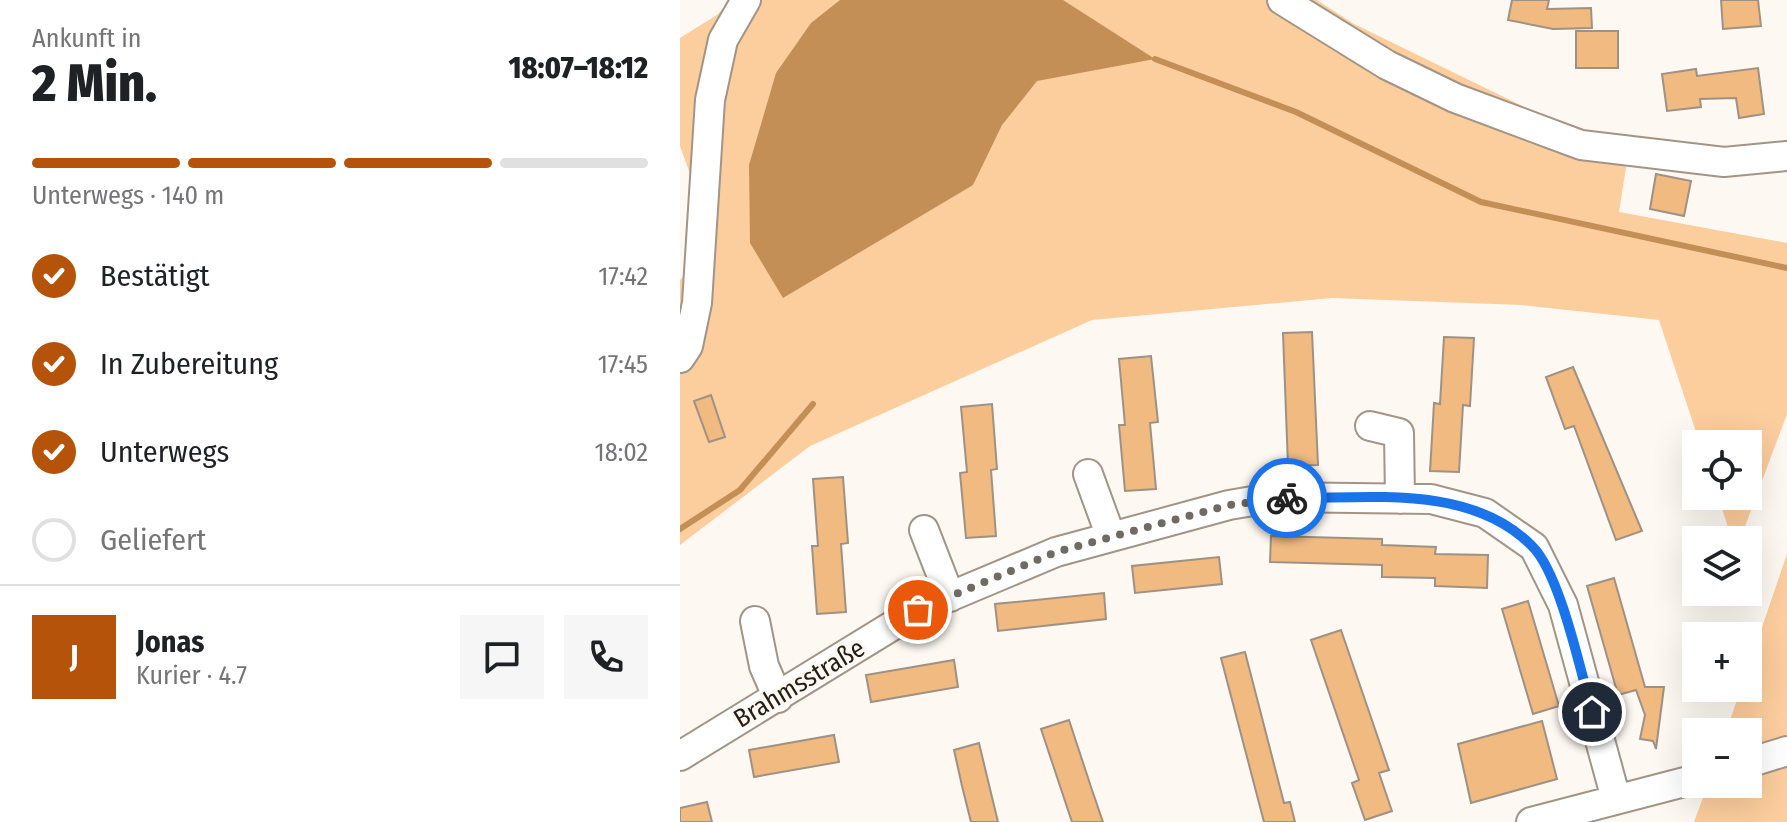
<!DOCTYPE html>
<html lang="de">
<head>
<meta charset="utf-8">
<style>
  :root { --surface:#fff; --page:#f6f6f6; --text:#202124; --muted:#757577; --line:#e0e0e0; --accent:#b45309 }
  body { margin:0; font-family:"Fira Sans Condensed",sans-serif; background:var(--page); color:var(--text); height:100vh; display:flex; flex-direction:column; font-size:30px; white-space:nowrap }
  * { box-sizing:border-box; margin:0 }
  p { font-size:26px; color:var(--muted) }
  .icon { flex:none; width:44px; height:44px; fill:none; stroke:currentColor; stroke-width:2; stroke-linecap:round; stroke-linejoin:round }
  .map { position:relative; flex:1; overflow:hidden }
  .sheet { display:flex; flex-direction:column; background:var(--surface); width:680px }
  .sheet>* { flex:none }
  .buttons { position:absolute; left:1002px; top:430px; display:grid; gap:16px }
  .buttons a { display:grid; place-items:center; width:80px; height:80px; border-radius:0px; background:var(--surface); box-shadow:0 8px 32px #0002; font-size:40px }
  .pin { position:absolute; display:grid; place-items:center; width:68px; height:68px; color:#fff; margin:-34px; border:4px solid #fff; border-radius:50%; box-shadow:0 2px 8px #0007 }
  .courier { position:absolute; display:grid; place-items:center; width:80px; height:80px; margin:-40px; border:6px solid #1a73e8; border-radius:50%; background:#fff; color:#222; box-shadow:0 2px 10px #0007 }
  .summary em { font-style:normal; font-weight:800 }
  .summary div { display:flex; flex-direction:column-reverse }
  .summary { display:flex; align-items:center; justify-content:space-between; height:136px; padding:0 32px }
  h1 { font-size:52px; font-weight:800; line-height:60px }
  .bar { display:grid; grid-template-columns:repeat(4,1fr); gap:12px 8px; align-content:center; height:96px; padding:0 32px }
  .bar i { height:10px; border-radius:6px; background:var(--line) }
  .bar .on { background:var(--accent) }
  .bar p { grid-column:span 4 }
  .line { display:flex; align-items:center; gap:20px; padding:0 32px; border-top:2px solid var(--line) }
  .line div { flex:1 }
  .round { display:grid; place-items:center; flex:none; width:84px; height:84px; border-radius:0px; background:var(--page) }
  ol { padding:0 32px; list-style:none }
  li { display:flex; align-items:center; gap:24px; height:88px }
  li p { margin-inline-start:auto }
  li .icon { padding:8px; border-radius:50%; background:var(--accent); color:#fff; stroke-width:4 }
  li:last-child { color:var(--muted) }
  li i { width:44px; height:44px; border:4px solid var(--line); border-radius:50% }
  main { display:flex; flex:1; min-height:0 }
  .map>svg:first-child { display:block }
</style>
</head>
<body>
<main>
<section class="sheet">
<div class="summary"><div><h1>2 Min.</h1><p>Ankunft in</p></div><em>18:07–18:12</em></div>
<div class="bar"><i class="on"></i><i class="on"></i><i class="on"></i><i></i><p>Unterwegs · 140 m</p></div>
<ol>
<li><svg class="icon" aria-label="check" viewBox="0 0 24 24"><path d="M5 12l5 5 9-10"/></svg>Bestätigt<p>17:42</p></li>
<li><svg class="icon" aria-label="check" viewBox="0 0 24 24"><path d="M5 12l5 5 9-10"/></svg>In Zubereitung<p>17:45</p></li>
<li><svg class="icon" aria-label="check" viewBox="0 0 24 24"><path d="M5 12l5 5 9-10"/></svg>Unterwegs<p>18:02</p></li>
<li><i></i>Geliefert</li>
</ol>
<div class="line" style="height:144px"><b class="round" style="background:var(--accent);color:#fff">J</b><div><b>Jonas</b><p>Kurier · 4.7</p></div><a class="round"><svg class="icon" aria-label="chat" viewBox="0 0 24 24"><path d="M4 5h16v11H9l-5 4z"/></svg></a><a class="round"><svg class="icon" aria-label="phone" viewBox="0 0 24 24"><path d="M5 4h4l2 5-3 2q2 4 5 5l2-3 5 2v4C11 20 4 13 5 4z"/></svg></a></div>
</section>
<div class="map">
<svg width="1107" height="822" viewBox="0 0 1107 822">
  <rect width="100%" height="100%" fill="#fef8f2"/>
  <!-- green -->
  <path fill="#fccd9d" d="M51,0H637L674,24L904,136L950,142L939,212L1107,243V414L1060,540H1052L1038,496H1068V444H1020L979,320L842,305L652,298L412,320L130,446L0,545V280L8,272L14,185L0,146V38L37,15Z
    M1107,554V822H1014L1028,784H1068V732H1046L1061,688H1068V668Z"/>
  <!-- water -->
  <path fill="#c38f57" d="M160,0H383L475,59L357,81L322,125L293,185L103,298L70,243L69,165L96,73L131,23Z"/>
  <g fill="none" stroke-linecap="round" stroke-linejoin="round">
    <!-- stream -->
    <path stroke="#c38f57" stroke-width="6" d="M475,59L616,112L801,202L1107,268
      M0,529L60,490L133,404"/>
  </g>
  <!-- building -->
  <path fill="#f0ba81" stroke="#9f9183" stroke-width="2" d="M832,0H869L867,9L911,8L912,28L873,29L828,20Z
    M1041,0H1078L1081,26L1043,29Z
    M896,31H938V68H896Z
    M1078,68L1084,114L1059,118L1056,98L1020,99L1021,107L987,111L982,74L1016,69L1017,76Z
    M976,174L1011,181L1004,216L970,209Z
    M632,332L638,465L608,466L603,333Z
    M764,337L794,338L790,406L783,405L779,472L750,471L754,403L760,404Z
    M471,356L478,422L470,423L476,489L445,491L439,425H445L439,359Z
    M893,367L962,531L936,540L894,426L885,429L866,377Z
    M31,395L45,437L29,442L14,401Z
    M312,404L317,469L311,470L316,536L286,538L280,473L287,472L281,407Z
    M163,477L168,543L161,544L166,612L137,614L132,546H138L133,479Z
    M591,536L702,539V545L756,547L755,554L808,555L807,588L755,586V578L702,577V565L590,562Z
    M539,557L542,584L455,593L452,566Z
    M934,578L965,687H984L976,749L973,741L960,739L965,715L956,690L938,695L907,586Z
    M424,593L426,619L318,631L315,604Z
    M848,601L879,706L853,714L822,609Z
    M661,630L709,770L699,773L712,811L685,820L672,783L679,780L631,640Z
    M565,652L604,803L610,802L615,822H584L541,658Z
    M274,660L278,687L191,702L186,675Z
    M389,720L412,790L423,822H392L361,729Z
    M862,721L877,779L791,803L778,744Z
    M154,735L159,762L74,777L69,750Z
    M299,743L304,764L318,822H291L282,786L274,750Z
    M27,802L32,822H0V808Z"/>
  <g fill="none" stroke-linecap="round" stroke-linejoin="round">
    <!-- minor casing -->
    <g stroke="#a29486" stroke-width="32">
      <path id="minor" d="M602,0L707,65L775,98L901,145L1044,162L1107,156
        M0,358L8,346L17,303L30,100L43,40L66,0
        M690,426L719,433L720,499
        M408,474L431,537
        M244,530L270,597
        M75,621L84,666L98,698
        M0,756L238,610L376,552L549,505L596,497L751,499L805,513L854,547L883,605L936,799
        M1068,763L1107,751
        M851,822L1016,779"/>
    </g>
    <!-- minor -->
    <use href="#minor" stroke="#fff" stroke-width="28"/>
  </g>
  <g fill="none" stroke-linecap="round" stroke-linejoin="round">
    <!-- done -->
    <path stroke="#706a64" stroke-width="8" stroke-dasharray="0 14.4" d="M238,610L376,552L549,505L607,498"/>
    <!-- route -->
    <path stroke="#1a73e8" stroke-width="10" d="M607,498C687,499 790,483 852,546C880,573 901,673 912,712"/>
  </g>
  <g text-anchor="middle" stroke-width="6" stroke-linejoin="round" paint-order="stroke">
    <!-- street labels -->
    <g font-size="26" fill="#231e18" stroke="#fef8f2">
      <text transform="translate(119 683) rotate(-31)" y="9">Brahmsstraße</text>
    </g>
  </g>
</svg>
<div class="buttons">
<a><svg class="icon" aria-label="locate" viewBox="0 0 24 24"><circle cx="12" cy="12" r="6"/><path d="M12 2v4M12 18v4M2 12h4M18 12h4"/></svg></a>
<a><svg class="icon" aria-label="layers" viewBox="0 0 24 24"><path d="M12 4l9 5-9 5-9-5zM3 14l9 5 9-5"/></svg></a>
<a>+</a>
<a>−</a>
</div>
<div class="pin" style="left:238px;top:610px;background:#ea580c"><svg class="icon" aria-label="bag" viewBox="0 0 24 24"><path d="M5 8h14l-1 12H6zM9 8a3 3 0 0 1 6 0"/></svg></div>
<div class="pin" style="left:912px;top:712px;background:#1f2937"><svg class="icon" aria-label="home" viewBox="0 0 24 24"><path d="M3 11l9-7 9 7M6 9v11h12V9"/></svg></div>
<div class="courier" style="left:607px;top:498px"><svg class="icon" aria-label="bike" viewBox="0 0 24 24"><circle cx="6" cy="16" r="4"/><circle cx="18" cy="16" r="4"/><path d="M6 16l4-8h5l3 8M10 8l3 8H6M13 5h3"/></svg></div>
</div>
</main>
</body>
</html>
